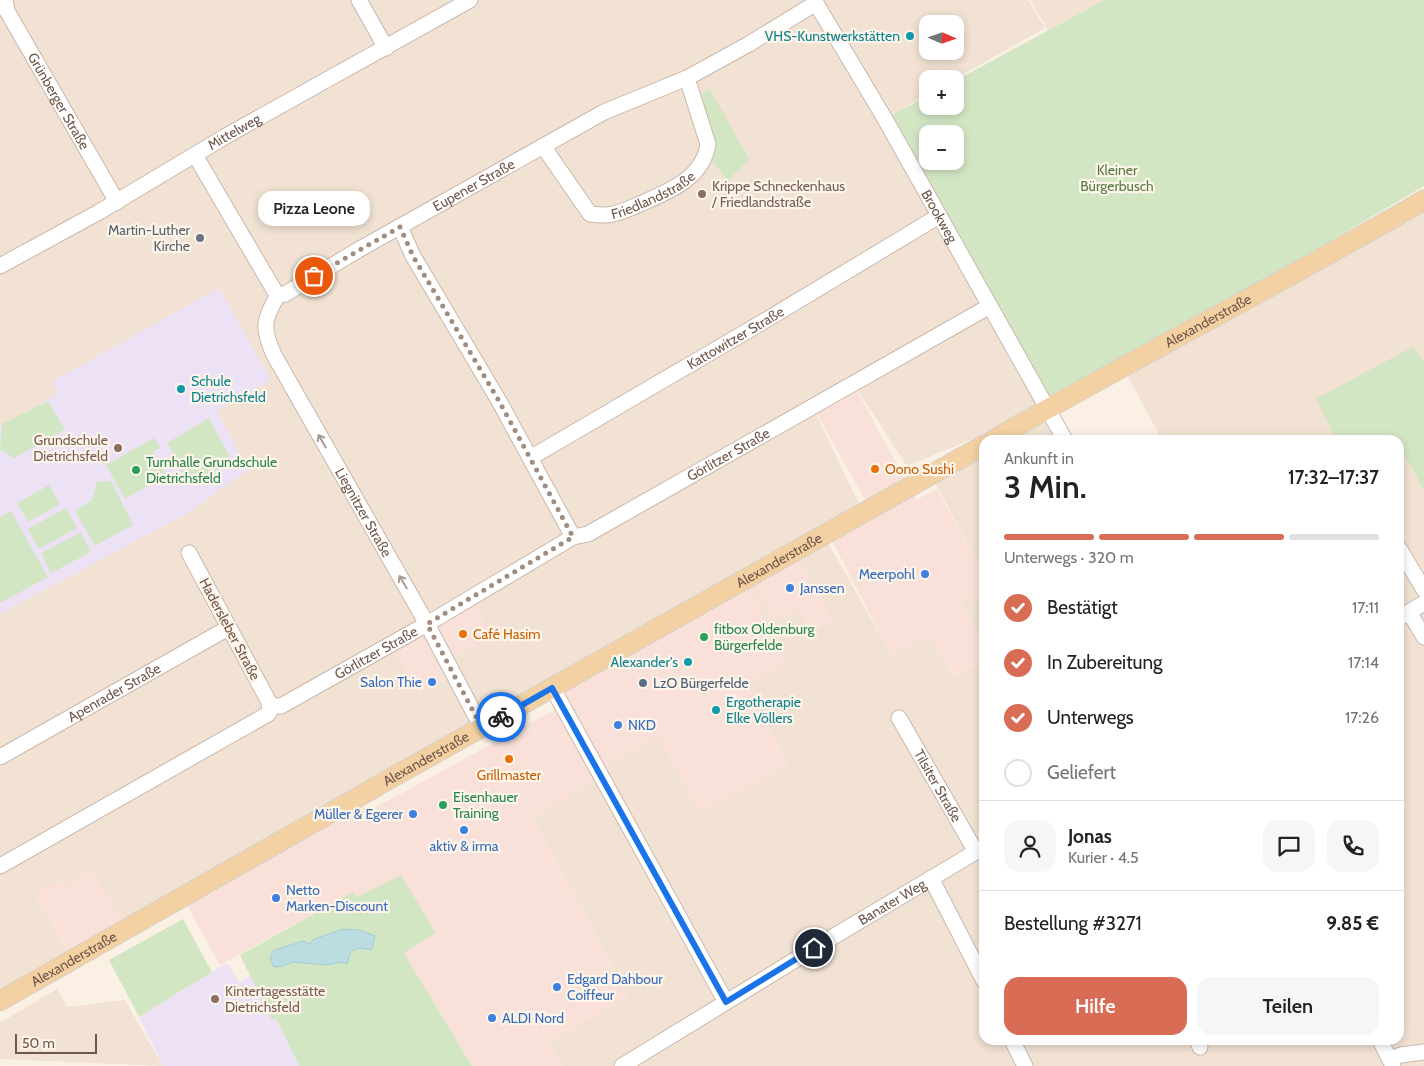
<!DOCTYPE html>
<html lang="de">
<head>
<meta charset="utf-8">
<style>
  :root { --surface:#fff; --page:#f6f6f6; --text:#222; --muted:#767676; --line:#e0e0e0; --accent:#d96c54 }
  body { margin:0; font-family:Cabin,sans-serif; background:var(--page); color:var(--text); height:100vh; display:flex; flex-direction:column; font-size:19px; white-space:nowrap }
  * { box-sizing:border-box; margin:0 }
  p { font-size:16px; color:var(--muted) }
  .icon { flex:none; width:28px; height:28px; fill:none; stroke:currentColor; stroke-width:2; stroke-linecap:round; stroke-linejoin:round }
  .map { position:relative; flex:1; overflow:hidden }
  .details { position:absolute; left:979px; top:435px; width:425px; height:610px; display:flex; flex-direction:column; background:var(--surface); border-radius:15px; box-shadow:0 2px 8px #0003 }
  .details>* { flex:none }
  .needle { width:32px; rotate:92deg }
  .fabs { position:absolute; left:919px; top:15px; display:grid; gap:10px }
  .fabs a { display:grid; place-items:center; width:45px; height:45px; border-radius:10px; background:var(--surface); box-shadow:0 2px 8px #0003; font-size:25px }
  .scale { position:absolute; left:15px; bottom:12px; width:82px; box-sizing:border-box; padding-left:5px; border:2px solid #70574c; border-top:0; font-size:14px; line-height:18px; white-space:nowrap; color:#70574c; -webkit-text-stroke:4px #fdf5ea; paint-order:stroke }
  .pin { position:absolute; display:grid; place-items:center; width:42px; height:42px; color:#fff; margin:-21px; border:2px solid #fff; border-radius:50%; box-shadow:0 1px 5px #0007 }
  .courier { position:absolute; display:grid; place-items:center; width:50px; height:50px; margin:-25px; border:4px solid #1a73e8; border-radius:50%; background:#fff; color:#222; box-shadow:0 1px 6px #0007 }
  .bubble { position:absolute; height:35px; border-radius:15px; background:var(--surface); box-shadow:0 2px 8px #0003; font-size:16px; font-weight:600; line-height:35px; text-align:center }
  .summary em { font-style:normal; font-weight:600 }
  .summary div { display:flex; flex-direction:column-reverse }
  .summary { display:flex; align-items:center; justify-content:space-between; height:85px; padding:0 25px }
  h1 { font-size:32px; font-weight:600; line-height:38px }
  .bar { display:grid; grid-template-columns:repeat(4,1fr); gap:8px 5px; align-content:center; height:60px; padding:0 25px }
  .bar i { height:6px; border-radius:4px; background:var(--line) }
  .bar .current { background:var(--accent) }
  .bar p { grid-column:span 4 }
  .line { display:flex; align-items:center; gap:12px; padding:0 25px; border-top:1px solid var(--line) }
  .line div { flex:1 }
  .round { display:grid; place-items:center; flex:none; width:52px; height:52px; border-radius:15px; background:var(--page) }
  ol { padding:0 25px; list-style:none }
  li { display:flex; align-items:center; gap:15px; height:55px }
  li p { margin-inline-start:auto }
  li .icon { padding:5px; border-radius:50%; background:var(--accent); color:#fff; stroke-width:4 }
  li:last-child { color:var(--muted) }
  li i { width:28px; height:28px; border:2px solid var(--line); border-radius:50% }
  .cta { display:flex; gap:10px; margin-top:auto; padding:10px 25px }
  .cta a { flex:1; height:58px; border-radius:15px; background:var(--accent); color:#fff; font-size:20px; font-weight:600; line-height:58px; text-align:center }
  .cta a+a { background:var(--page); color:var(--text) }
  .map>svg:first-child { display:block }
</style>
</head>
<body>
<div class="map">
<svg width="1424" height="1066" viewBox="0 0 1424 1066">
  <rect width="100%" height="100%" fill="#faf1e4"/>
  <!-- residential -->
  <path fill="#f1e2d3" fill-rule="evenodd" d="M0,0H1028L1045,28L955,79H928L927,94L885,120L1065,440H992L1043,410L907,466L853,383L812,406L860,506L127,929L62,887L59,880L36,895L72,961L0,1001ZM928,24H955V51H928Z
    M1030,0H1104L1048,30Z
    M1424,200V1066H563L549,1041L629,996L533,818L595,778L598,770L658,736L788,764L745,683V579L824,535L891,655L930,635L953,677L984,662V1040H1399V440H1162L1123,367Z
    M984,445V576L931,475Z
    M984,591V647L961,603Z
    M57,989L67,1007L125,1000L163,1066L0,1059V1023Z"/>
  <!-- commercial -->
  <path fill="#f9e1d9" d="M853,383L916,500L937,489L984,576V591L961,603L984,647V662L953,677L930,635L891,656L832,541L875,517L812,406Z
    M794,552L833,620L810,633L798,608L775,620L750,577Z
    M745,579L787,662L746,684L788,765L699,812L658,736L598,770L552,687Z
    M474,602L492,638L455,657L462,671L418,695L393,649Z
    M556,709L595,778L533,818L629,996L549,1041L563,1066H472L404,953L431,936L356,898L353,892L220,965L182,897L358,798L367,812Z
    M92,870L127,929L72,961L36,894L59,880L63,887Z"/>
  <!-- education -->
  <path fill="#ede1f6" d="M219,288L271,380L217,411L248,470L191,511L0,614V426L58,394L52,382Z
    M227,963L239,982L250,976L271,1019L277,1020L299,1066H163L139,1017Z"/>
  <!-- green -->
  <path fill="#d3e6c4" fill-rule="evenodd" d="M1104,0H1424V186L1048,408L885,119L927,96L928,106H955V81ZM928,134H955V161H928Z
    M710,89L749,159L728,181L712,161L713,132L699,96Z
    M1414,346L1424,363V490L1405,456L1399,457V440H1337L1316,399Z
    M48,401L65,430L14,458L0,449L2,424Z
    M209,418L234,465L187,480C179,468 174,456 167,443Z
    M154,438L160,448L153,452L166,476L125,499L106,465Z
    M111,481L133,525L95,546L75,511L92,500L97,482Z
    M49,485L60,504L28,522L17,503Z
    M66,508L77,528L39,549L28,529Z
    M11,511L48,577L0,603V517Z
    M81,532L91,552L51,573L41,553Z
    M401,875L436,933L404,953L472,1066H299L277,1020L271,1019L240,955L353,892L357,897Z
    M183,919L212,972L139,1017L109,960Z"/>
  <!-- water -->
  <path fill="#bbdde1" stroke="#a2cdd2" d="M343,929L359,930L375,936L372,950L360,948L351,951L347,964L340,962L327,965L293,962L283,966L274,967L270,959L273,951C284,946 293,945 303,941L310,944L314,939Z"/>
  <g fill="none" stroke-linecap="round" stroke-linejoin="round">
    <!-- minor casing -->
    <g stroke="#cab8ac" stroke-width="17">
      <g id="minor">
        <path id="s1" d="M5,0L7,11L117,202"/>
        <path d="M359,0L386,48"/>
        <path id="s2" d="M814,0L885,119L1065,440"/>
        <path id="s3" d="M543,146L590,214C597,215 606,216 613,214C623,212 633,207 642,203C670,191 703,178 708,144L687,78"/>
        <path d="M195,155L274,290L278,295"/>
        <path d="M400,227L413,256L499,401L573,537"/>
        <path id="s4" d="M0,266L99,212L226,136L470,0"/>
        <path id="s5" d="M278,295L285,294L358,250L604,112L687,78L749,44L816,3"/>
        <path id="s6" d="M278,295C263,320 262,328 274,355L427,624L482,728"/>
        <path id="s7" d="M530,458L761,323L939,216"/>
        <path d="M1399,548L1424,590"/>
        <path d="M1409,612L1424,637"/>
        <path d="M1399,618L1424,603"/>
        <path d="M552,687L726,1002"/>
        <path id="s8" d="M270,706H281L427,624L573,537L588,534L990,306"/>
        <path id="s9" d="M899,718L976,852"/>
        <path id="s10" d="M0,757L228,628"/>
        <path d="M0,866L268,714L270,711L269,702L189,553"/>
        <path d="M931,878L984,981"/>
        <path d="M1012,1040L1025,1066"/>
        <path d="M1197,1040L1200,1047"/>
        <path d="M1380,1040L1393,1066"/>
        <path d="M1390,1059L1401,1055L1424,1052"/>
        <path id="s11" d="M622,1066L826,941L984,847"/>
      </g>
    </g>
    <!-- major casing -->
    <g stroke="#d7d0cd" stroke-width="21">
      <g id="major">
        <path id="s12" d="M993,440C1135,358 1282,283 1424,200"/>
        <path id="s13" d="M0,1001L395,776L984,445"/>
      </g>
    </g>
    <!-- minor -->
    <use href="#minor" stroke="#fff" stroke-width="15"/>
    <!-- major -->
    <use href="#major" stroke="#f3d1a2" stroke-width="19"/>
  </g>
  <!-- one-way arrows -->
  <defs><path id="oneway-shaft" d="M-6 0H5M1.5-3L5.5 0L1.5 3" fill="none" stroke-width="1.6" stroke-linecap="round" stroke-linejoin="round" transform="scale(1.25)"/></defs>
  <g stroke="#a99a94">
    <use href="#oneway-shaft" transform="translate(322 441) rotate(-120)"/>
    <use href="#oneway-shaft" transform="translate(403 582) rotate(-120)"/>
  </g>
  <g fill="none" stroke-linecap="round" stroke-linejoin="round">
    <!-- done -->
    <path stroke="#a08d81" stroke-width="5" stroke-dasharray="0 9" d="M314,276L400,227L413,256L499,401L573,537L427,624L482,728L501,717"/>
    <!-- route -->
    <path stroke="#1a73e8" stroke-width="6" d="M501,717L552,688L726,1002L814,948"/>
  </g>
  <!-- markers -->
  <g fill="#0f9aa8" stroke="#fdf5ea" stroke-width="2">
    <circle cx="910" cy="36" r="5"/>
    <circle cx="181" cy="389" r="5"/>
    <circle cx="688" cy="662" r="5"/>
    <circle cx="716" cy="710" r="5"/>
  </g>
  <g fill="#8d6e63" stroke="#fdf5ea" stroke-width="2">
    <circle cx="702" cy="194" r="5"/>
    <circle cx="118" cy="448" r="5"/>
    <circle cx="215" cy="999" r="5"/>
  </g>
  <circle fill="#6b7280" stroke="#fdf5ea" stroke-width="2" cx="200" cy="238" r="5"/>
  <g fill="#e8710a" stroke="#fdf5ea" stroke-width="2">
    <circle cx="875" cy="469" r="5"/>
    <circle cx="463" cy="634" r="5"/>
    <circle cx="509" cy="759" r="5"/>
  </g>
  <g fill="#2e9e5b" stroke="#fdf5ea" stroke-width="2">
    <circle cx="136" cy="470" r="5"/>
    <circle cx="704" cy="637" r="5"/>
    <circle cx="443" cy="805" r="5"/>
  </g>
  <g fill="#3f7fe0" stroke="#fdf5ea" stroke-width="2">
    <circle cx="925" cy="574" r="5"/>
    <circle cx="790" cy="588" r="5"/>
    <circle cx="432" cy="682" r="5"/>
    <circle cx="618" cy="725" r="5"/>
    <circle cx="413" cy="814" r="5"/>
    <circle cx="464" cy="830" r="5"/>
    <circle cx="276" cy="898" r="5"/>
    <circle cx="557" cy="987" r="5"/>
    <circle cx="492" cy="1018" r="5"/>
  </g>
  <circle fill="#5c6f8a" stroke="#fdf5ea" stroke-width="2" cx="643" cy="683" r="5"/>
  <g text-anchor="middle" stroke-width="4.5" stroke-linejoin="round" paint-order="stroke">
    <!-- culture labels -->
    <g font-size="14" fill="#0d838f" stroke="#fdf5ea" text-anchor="end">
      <text x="900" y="41">VHS-Kunstwerkstätten</text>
      <text x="191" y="386" text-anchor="start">Schule<tspan x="191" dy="16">Dietrichsfeld</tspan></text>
      <text x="678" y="667">Alexander's</text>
      <text x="726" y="707" text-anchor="start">Ergotherapie<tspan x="726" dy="16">Elke Völlers</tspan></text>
    </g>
    <!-- street labels -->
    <g font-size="14" fill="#70574c" stroke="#fdf5ea">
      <text dy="5" stroke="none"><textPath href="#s1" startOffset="115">Grünberger Straße</textPath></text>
      <text dy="5" stroke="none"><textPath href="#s4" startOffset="270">Mittelweg</textPath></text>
      <text dy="5" stroke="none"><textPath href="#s5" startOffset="225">Eupener Straße</textPath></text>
      <text dy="5" stroke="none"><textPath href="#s3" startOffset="150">Friedlandstraße</textPath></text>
      <text dy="5" stroke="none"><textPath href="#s2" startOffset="250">Brookweg</textPath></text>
      <text dy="5" stroke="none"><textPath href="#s12" startOffset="246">Alexanderstraße</textPath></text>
      <text dy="5" stroke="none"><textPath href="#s7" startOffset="238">Kattowitzer Straße</textPath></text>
      <text dy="5" stroke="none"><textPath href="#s8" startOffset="525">Görlitzer Straße</textPath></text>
      <text dy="5" stroke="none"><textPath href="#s6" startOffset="245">Liegnitzer Straße</textPath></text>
      <text dy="5" stroke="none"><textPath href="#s13" startOffset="895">Alexanderstraße</textPath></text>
      <text transform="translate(230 629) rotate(62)" y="5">Hadersleber Straße</text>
      <text dy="5" stroke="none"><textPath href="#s8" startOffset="120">Görlitzer Straße</textPath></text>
      <text dy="5" stroke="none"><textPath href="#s10" startOffset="131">Apenrader Straße</textPath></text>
      <text dy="5" stroke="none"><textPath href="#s13" startOffset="490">Alexanderstraße</textPath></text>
      <text dy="5" stroke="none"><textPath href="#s9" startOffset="78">Tilsiter Straße</textPath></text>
      <text dy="5" stroke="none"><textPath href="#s11" startOffset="316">Banater Weg</textPath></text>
      <text dy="5" stroke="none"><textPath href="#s13" startOffset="85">Alexanderstraße</textPath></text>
    </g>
    <!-- park labels -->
    <g font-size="14" fill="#597a48" stroke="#fdf5ea">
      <text x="1117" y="175">Kleiner<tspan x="1117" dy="16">Bürgerbusch</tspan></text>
    </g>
    <!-- education labels -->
    <g font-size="14" fill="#785e54" stroke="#fdf5ea" text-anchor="start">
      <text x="712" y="191">Krippe Schneckenhaus<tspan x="712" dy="16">/ Friedlandstraße</tspan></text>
      <text x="108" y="445" text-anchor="end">Grundschule<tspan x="108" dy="16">Dietrichsfeld</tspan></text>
      <text x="225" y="996">Kintertagesstätte<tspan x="225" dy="16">Dietrichsfeld</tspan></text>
    </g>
    <!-- worship labels -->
    <g font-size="14" fill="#5b616d" stroke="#fdf5ea" text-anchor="end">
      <text x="190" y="235">Martin-Luther<tspan x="190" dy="16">Kirche</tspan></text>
    </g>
    <!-- leisure labels -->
    <g font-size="14" fill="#27864d" stroke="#fdf5ea" text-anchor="start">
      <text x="146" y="467">Turnhalle Grundschule<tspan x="146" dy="16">Dietrichsfeld</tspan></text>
      <text x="714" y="634">fitbox Oldenburg<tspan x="714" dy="16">Bürgerfelde</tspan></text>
      <text x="453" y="802">Eisenhauer<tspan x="453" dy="16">Training</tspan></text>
    </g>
    <!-- food labels -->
    <g font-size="14" fill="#c56008" stroke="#fdf5ea" text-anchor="start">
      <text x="885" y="474">Oono Sushi</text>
      <text x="473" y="639">Café Hasim</text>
      <text x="509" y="780" text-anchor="middle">Grillmaster</text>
    </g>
    <!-- shop labels -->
    <g font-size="14" fill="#366cbe" stroke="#fdf5ea" text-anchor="start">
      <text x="915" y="579" text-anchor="end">Meerpohl</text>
      <text x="800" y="593">Janssen</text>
      <text x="422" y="687" text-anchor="end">Salon Thie</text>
      <text x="628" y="730">NKD</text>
      <text x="403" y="819" text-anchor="end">Müller &amp; Egerer</text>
      <text x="464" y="851" text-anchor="middle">aktiv &amp; irma</text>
      <text x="286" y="895">Netto<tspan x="286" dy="16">Marken-Discount</tspan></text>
      <text x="567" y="984">Edgard Dahbour<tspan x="567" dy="16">Coiffeur</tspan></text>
      <text x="502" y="1023">ALDI Nord</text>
    </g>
    <!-- service labels -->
    <g font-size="14" fill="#4e5e75" stroke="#fdf5ea" text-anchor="start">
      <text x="653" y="688">LzO Bürgerfelde</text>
    </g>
  </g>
</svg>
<div class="fabs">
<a><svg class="needle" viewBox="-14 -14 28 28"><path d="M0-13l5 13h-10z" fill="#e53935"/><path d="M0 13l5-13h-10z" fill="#767676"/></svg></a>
<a>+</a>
<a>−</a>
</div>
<div class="scale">50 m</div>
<div class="pin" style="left:314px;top:276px;background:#ea580c"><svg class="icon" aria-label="bag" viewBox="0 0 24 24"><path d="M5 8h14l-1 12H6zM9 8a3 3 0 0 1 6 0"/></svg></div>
<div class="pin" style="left:814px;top:948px;background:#1f2937"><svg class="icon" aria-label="home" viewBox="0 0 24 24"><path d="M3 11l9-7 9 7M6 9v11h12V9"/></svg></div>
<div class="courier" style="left:501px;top:717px"><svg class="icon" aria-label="bike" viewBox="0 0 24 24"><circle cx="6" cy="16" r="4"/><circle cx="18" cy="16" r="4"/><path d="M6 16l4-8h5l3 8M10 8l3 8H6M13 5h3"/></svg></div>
<div class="bubble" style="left:258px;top:191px;width:112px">Pizza Leone</div>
<section class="details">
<div class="summary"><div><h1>3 Min.</h1><p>Ankunft in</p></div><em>17:32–17:37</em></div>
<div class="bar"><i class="current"></i><i class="current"></i><i class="current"></i><i></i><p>Unterwegs · 320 m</p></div>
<ol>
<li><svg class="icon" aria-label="check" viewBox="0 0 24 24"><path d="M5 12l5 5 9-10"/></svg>Bestätigt<p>17:11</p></li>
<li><svg class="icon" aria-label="check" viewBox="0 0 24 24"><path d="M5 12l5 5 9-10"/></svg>In Zubereitung<p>17:14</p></li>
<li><svg class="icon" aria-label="check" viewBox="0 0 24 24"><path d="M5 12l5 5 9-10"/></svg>Unterwegs<p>17:26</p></li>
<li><i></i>Geliefert</li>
</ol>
<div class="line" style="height:90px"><a class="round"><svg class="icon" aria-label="person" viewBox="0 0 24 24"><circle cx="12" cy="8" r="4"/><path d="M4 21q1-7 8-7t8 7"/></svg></a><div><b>Jonas</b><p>Kurier · 4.5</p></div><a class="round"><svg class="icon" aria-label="chat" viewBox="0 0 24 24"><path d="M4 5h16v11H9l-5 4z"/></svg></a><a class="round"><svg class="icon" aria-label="phone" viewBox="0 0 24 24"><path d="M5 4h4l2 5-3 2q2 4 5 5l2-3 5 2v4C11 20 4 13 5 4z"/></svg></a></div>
<div class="line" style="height:65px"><div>Bestellung #3271</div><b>9.85 €</b></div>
<div class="cta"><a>Hilfe</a><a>Teilen</a></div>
</section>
</div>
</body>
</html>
